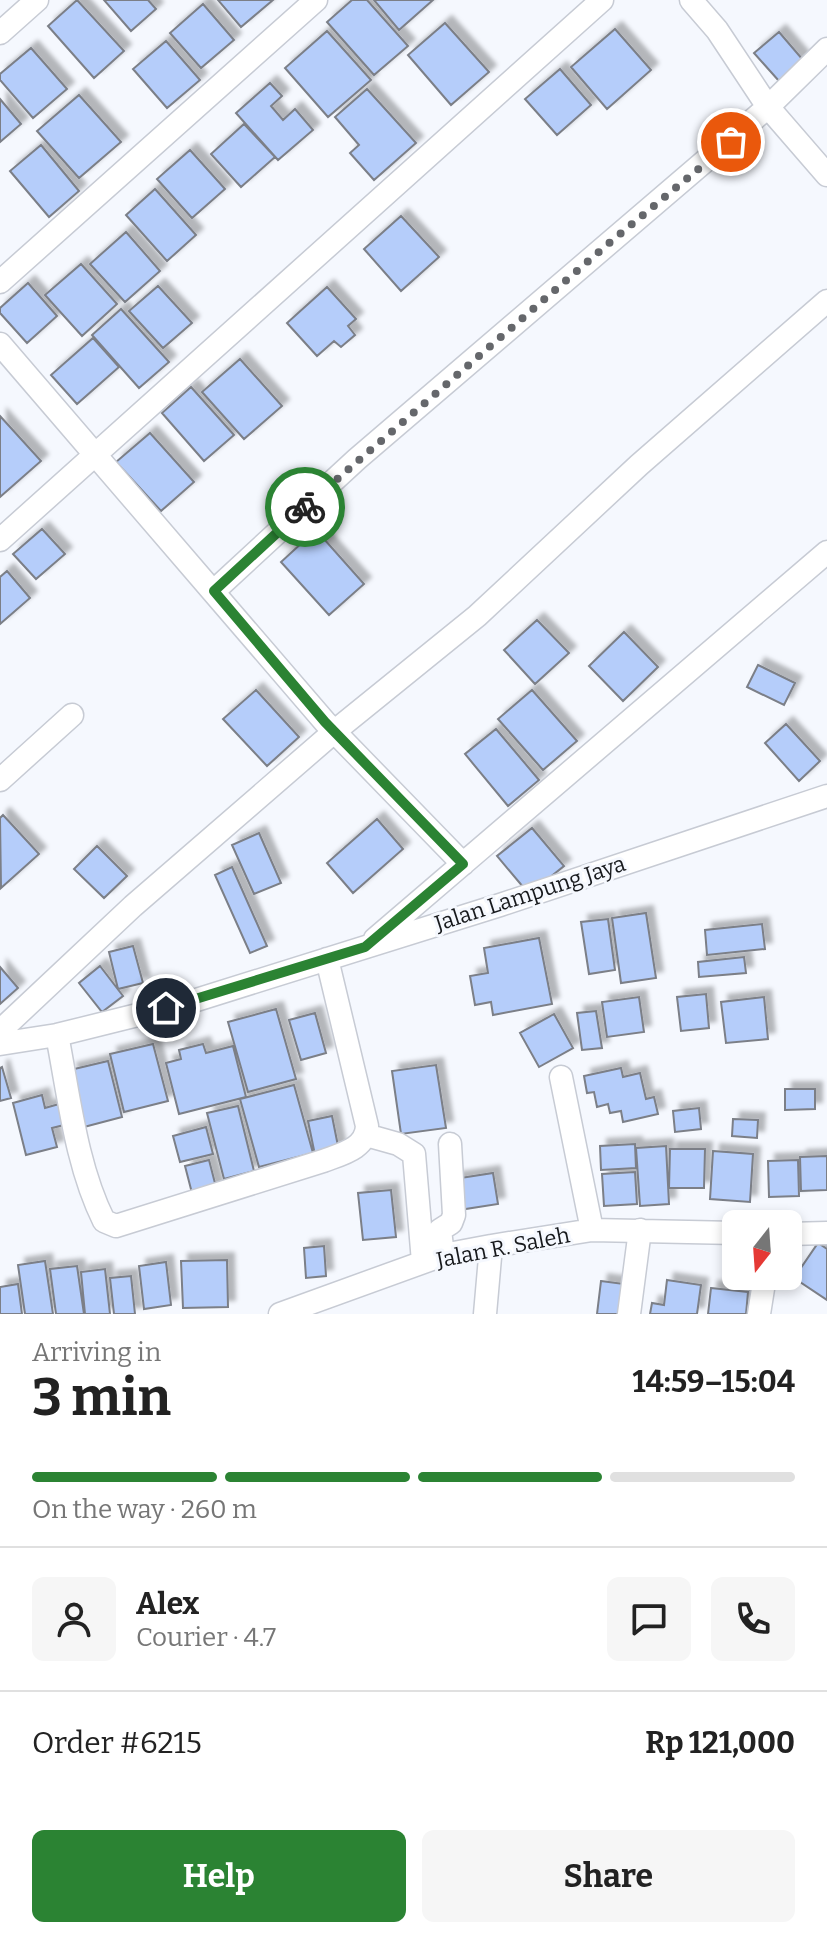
<!DOCTYPE html>
<html lang="en">
<head>
<meta charset="utf-8">
<style>
  :root { --surface:#fff; --page:#f6f6f6; --text:#222; --muted:#767676; --line:#e0e0e0; --accent:#2b8333 }
  body { margin:0; font-family:Bitter,serif; background:var(--page); color:var(--text); height:100vh; display:flex; flex-direction:column; font-size:30px; white-space:nowrap }
  * { box-sizing:border-box; margin:0 }
  p { font-size:26px; color:var(--muted) }
  .icon { flex:none; width:44px; height:44px; fill:none; stroke:currentColor; stroke-width:2; stroke-linecap:round; stroke-linejoin:round }
  .map { position:relative; height:1314px; overflow:hidden }
  .panel { display:flex; flex-direction:column; background:var(--surface); flex:1 }
  .panel>* { flex:none }
  .needle { width:52px; rotate:197deg }
  .buttons { position:absolute; left:722px; top:1210px; display:grid; gap:16px }
  .buttons a { display:grid; place-items:center; width:80px; height:80px; border-radius:12px; background:var(--surface); box-shadow:0 4px 12px #0003; font-size:40px }
  .pin { position:absolute; display:grid; place-items:center; width:68px; height:68px; color:#fff; margin:-34px; border:4px solid #fff; border-radius:50%; box-shadow:0 2px 8px #0007 }
  .courier { position:absolute; display:grid; place-items:center; width:80px; height:80px; margin:-40px; border:6px solid #2b8333; border-radius:50%; background:#fff; color:#222; box-shadow:0 2px 10px #0007 }
  .overview em { font-style:normal; font-weight:700 }
  .overview div { display:flex; flex-direction:column-reverse }
  .overview { display:flex; align-items:center; justify-content:space-between; height:136px; padding:0 32px }
  h1 { font-size:52px; font-weight:700; line-height:60px }
  .bar { display:grid; grid-template-columns:repeat(4,1fr); gap:12px 8px; align-content:center; height:96px; padding:0 32px }
  .bar i { height:10px; border-radius:6px; background:var(--line) }
  .bar .active { background:var(--accent) }
  .bar p { grid-column:span 4 }
  .line { display:flex; align-items:center; gap:20px; padding:0 32px; border-top:2px solid var(--line) }
  .line div { flex:1 }
  .round { display:grid; place-items:center; flex:none; width:84px; height:84px; border-radius:12px; background:var(--page) }
  .action { display:flex; gap:16px; margin-top:auto; padding:16px 32px }
  .action a { flex:1; height:92px; border-radius:12px; background:var(--accent); color:#fff; font-size:32px; font-weight:700; line-height:92px; text-align:center }
  .action a+a { background:var(--page); color:var(--text) }
  .map>svg:first-child { display:block }
</style>
</head>
<body>
<div class="map">
<svg width="827" height="1314" viewBox="0 0 827 1314">
  <defs>
    <filter id="shadow"><feDropShadow dx="7" dy="-7" stdDeviation="2" flood-color="#0004"/></filter>
  </defs>
  <rect width="100%" height="100%" fill="#f5f8fe"/>
  <!-- building -->
  <path fill="#b5cdfa" stroke="#7b7f87" stroke-width="2" filter="url(#shadow)" d="M77,0L124,51L94,78L48,26Z
    M104,0H148L156,9L131,31Z
    M218,0H273L241,27Z
    M352,0H367L408,46L374,75L327,22Z
    M374,0H433L399,30Z
    M203,4L234,40L201,68L170,33Z
    M445,23L489,72L451,105L408,55Z
    M615,29L651,70L607,109L571,67Z
    M327,31L371,80L328,117L285,68Z
    M779,32L803,60L779,81L754,53Z
    M166,41L200,80L167,108L133,69Z
    M31,48L67,89L33,118L0,80V74Z
    M560,69L591,105L557,135L525,99Z
    M270,83L282,96L271,106L283,120L295,109L313,130L278,160L236,113Z
    M367,89L416,143L374,180L350,153L359,145L335,117Z
    M79,95L121,142L79,178L37,131Z
    M0,99L21,124L0,142Z
    M244,124L275,157L241,187L211,154Z
    M41,145L79,191L49,217L10,171Z
    M190,150L225,189L192,218L157,179Z
    M155,189L196,235L167,261L126,215Z
    M401,216L439,257L401,291L364,249Z
    M126,232L160,271L125,302L90,264Z
    M81,264L117,304L82,336L45,295Z
    M28,283L57,316L27,343L0,313V308Z
    M158,286L192,323L163,348L129,311Z
    M327,287L356,319L348,326L355,335L341,347L334,341L317,356L287,323Z
    M121,309L169,362L139,388L92,335Z
    M93,338L119,367L77,404L51,375Z
    M240,359L282,406L244,439L202,392Z
    M191,387L234,435L204,461L162,413Z
    M0,416L41,461L0,497Z
    M150,433L194,482L161,511L116,462Z
    M42,529L65,554L36,579L13,554Z
    M316,530L364,584L329,615L281,562Z
    M7,571L30,598L0,624V577Z
    M537,620L569,653L535,684L504,650Z
    M624,632L658,667L623,701L589,666Z
    M758,665L795,683L784,705L747,687Z
    M256,690L299,737L267,766L223,719Z
    M532,690L577,741L543,770L498,719Z
    M786,724L820,761L799,781L765,743Z
    M496,729L539,780L508,806L465,754Z
    M3,815L39,854L1,888L0,818Z
    M377,819L403,849L353,893L327,863Z
    M532,828L564,866L529,894L497,856Z
    M259,833L281,883L254,894L232,845Z
    M97,846L127,876L104,898L74,869Z
    M232,867L267,946L250,953L215,875Z
    M646,913L656,978L621,983L612,918Z
    M608,919L615,970L589,974L581,922Z
    M762,924L765,949L707,955L705,930Z
    M539,938L552,1004L493,1015L491,1002L475,1005L470,976L488,973L484,948Z
    M133,946L143,983L118,989L109,952Z
    M744,957L746,973L699,977L698,962Z
    M100,966L123,996L102,1012L79,983Z
    M0,967L18,988L0,1004Z
    M706,994L709,1028L681,1031L677,997Z
    M639,997L644,1032L607,1037L602,1002Z
    M764,997L768,1039L726,1043L721,1002Z
    M276,1009L296,1079L248,1092L228,1022Z
    M596,1011L602,1048L582,1050L577,1013Z
    M315,1013L326,1053L301,1060L289,1020Z
    M554,1014L573,1048L539,1067L520,1033Z
    M153,1044L168,1101L124,1112L110,1054Z
    M203,1044L206,1053L233,1046L246,1097L179,1114L166,1063L181,1059L179,1050Z
    M108,1061L122,1117L84,1127L70,1070Z
    M436,1065L446,1128L401,1134L392,1071Z
    M2,1067L11,1098L0,1101V1068Z
    M621,1068L623,1077L640,1073L646,1099L654,1097L658,1114L623,1122L621,1111L610,1113L608,1104L597,1107L594,1092L587,1093L584,1076Z
    M294,1085L313,1153L259,1167L240,1099Z
    M785,1089H815V1109L785,1110Z
    M42,1095L45,1108L59,1104L64,1125L52,1128L57,1147L26,1155L13,1103Z
    M238,1106L254,1171L224,1179L207,1113Z
    M699,1108L701,1129L675,1132L673,1111Z
    M332,1116L339,1151L315,1155L308,1121Z
    M733,1119L758,1120L757,1138L732,1136Z
    M206,1127L213,1154L180,1162L173,1136Z
    M635,1144L636,1168L601,1170L600,1146Z
    M666,1146L669,1204L640,1206L636,1148Z
    M670,1149H705L704,1188H669Z
    M713,1151L753,1154L750,1202L710,1199Z
    M827,1156V1190L801,1191L800,1157Z
    M209,1160L217,1191L193,1197L185,1166Z
    M798,1160L799,1196L769,1197L768,1161Z
    M635,1172L637,1204L604,1206L602,1174Z
    M493,1173L498,1204L459,1210L454,1179Z
    M391,1190L396,1237L363,1240L358,1193Z
    M818,1243L827,1249V1300L794,1278Z
    M324,1246L326,1276L306,1278L304,1248Z
    M227,1260L228,1307L183,1308L181,1261Z
    M45,1261L53,1314H25L18,1265Z
    M166,1262L171,1305L144,1309L139,1266Z
    M77,1266L84,1314H56L50,1269Z
    M105,1269L110,1314H85L81,1272Z
    M131,1276L135,1314H114L110,1278Z
    M667,1280L701,1285L697,1314H650L652,1303L664,1305Z
    M601,1281L624,1284L621,1314H597Z
    M18,1284L22,1314H0V1287Z
    M711,1288L748,1292L746,1314H708Z"/>
  <g fill="none" stroke-linecap="round" stroke-linejoin="round">
    <!-- street casing -->
    <g stroke="#c7cbd4" stroke-width="25">
      <path id="street" d="M0,33L37,0
        M827,49L768,107L827,175
        M0,282L316,0
        M0,344L325,722L463,864
        M0,540L602,0
        M214,591L357,459L768,107L717,30L691,0
        M0,780L72,715
        M375,939L827,552
        M0,1031L133,906L335,731L477,616L639,465L827,301
        M57,1035C69,1096 76,1165 104,1221L116,1226L323,1161C341,1154 366,1149 367,1126L327,959
        M0,1044L57,1035L190,1002L500,905L827,796
        M561,1077L592,1230
        M366,1135L398,1144L414,1154L423,1262
        M788,1234L827,1233
        M443,1255L440,1230L451,1223L454,1215L450,1144
        M280,1314L443,1255L491,1246L592,1230L736,1233
        M485,1314L491,1246
        M629,1314L640,1230
        M759,1314L765,1276"/>
    </g>
    <!-- street -->
    <use href="#street" stroke="#fff" stroke-width="22"/>
  </g>
  <g fill="none" stroke-linecap="round" stroke-linejoin="round">
    <!-- done -->
    <path stroke="#65676b" stroke-width="8" stroke-dasharray="0 14.4" d="M305,507L608,244L731,142"/>
    <!-- route -->
    <path stroke="#2b8333" stroke-width="10" d="M166,1008L365,947L463,864L325,722L214,591L305,507"/>
  </g>
  <g text-anchor="middle" stroke-width="6" stroke-linejoin="round" paint-order="stroke">
    <!-- street labels -->
    <g font-size="22" fill="#17191c" stroke="#f5f8fe">
      <text transform="translate(530 893) rotate(-18)" y="8">Jalan Lampung Jaya</text>
      <text transform="translate(503 1247) rotate(-11)" y="8">Jalan R. Saleh</text>
    </g>
  </g>
</svg>
<div class="buttons">
<a><svg class="needle" viewBox="-14 -14 28 28"><path d="M0-13l5 13h-10z" fill="#e53935"/><path d="M0 13l5-13h-10z" fill="#767676"/></svg></a>
</div>
<div class="pin" style="left:731px;top:142px;background:#ea580c"><svg class="icon" aria-label="bag" viewBox="0 0 24 24"><path d="M5 8h14l-1 12H6zM9 8a3 3 0 0 1 6 0"/></svg></div>
<div class="pin" style="left:166px;top:1008px;background:#1f2937"><svg class="icon" aria-label="home" viewBox="0 0 24 24"><path d="M3 11l9-7 9 7M6 9v11h12V9"/></svg></div>
<div class="courier" style="left:305px;top:507px"><svg class="icon" aria-label="bike" viewBox="0 0 24 24"><circle cx="6" cy="16" r="4"/><circle cx="18" cy="16" r="4"/><path d="M6 16l4-8h5l3 8M10 8l3 8H6M13 5h3"/></svg></div>
</div>
<section class="panel">
<div class="overview"><div><h1>3 min</h1><p>Arriving in</p></div><em>14:59–15:04</em></div>
<div class="bar"><i class="active"></i><i class="active"></i><i class="active"></i><i></i><p>On the way · 260 m</p></div>
<div class="line" style="height:144px"><a class="round"><svg class="icon" aria-label="person" viewBox="0 0 24 24"><circle cx="12" cy="8" r="4"/><path d="M4 21q1-7 8-7t8 7"/></svg></a><div><b>Alex</b><p>Courier · 4.7</p></div><a class="round"><svg class="icon" aria-label="chat" viewBox="0 0 24 24"><path d="M4 5h16v11H9l-5 4z"/></svg></a><a class="round"><svg class="icon" aria-label="phone" viewBox="0 0 24 24"><path d="M5 4h4l2 5-3 2q2 4 5 5l2-3 5 2v4C11 20 4 13 5 4z"/></svg></a></div>
<div class="line" style="height:104px"><div>Order #6215</div><b>Rp 121,000</b></div>
<div class="action"><a>Help</a><a>Share</a></div>
</section>
</body>
</html>
